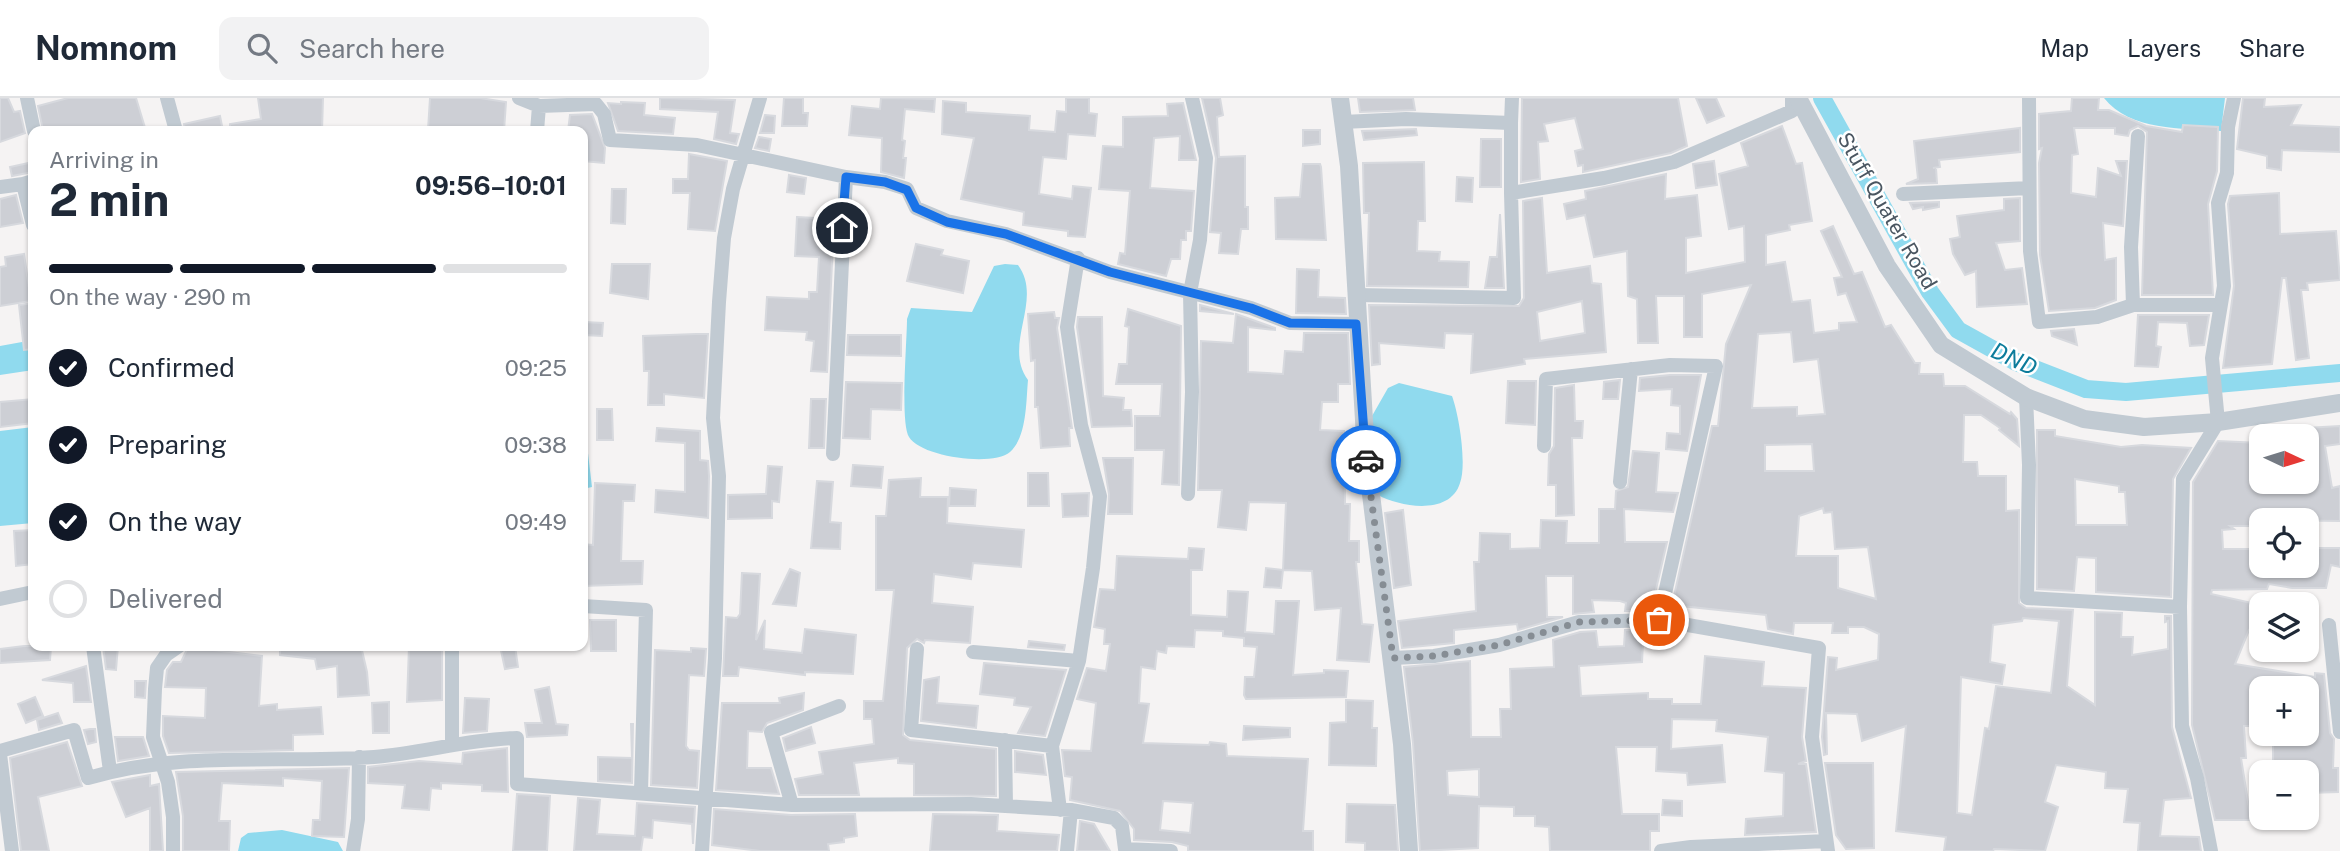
<!DOCTYPE html>
<html lang="en">
<head>
<meta charset="utf-8">
<style>
  :root { --surface:#fff; --page:#f2f2f3; --text:#1f2937; --muted:#747a83; --line:#e0e1e3; --accent:#111827 }
  body { margin:0; font-family:"Public Sans",sans-serif; background:var(--page); color:var(--text); height:100vh; display:flex; flex-direction:column; font-size:26px; white-space:nowrap }
  * { box-sizing:border-box; margin:0 }
  p { font-size:23px; color:var(--muted) }
  .icon { flex:none; width:38px; height:38px; fill:none; stroke:currentColor; stroke-width:2; stroke-linecap:round; stroke-linejoin:round }
  .map { position:relative; flex:1; overflow:hidden }
  .side { position:absolute; left:28px; top:28px; width:560px; height:525px; display:flex; flex-direction:column; background:var(--surface); border-radius:14px; box-shadow:0 2px 5px #0004 }
  .side>* { flex:none }
  .needle { width:46px; rotate:94deg }
  .buttons { position:absolute; left:2249px; top:326px; display:grid; gap:14px }
  .buttons a { display:grid; place-items:center; width:70px; height:70px; border-radius:14px; background:var(--surface); box-shadow:0 2px 5px #0004; font-size:35px }
  .pin { position:absolute; display:grid; place-items:center; width:60px; height:60px; color:#fff; margin:-30px; border:4px solid #fff; border-radius:50%; box-shadow:0 2px 7px #0007 }
  .courier { position:absolute; display:grid; place-items:center; width:70px; height:70px; margin:-35px; border:5px solid #1a73e8; border-radius:50%; background:#fff; color:#222; box-shadow:0 2px 9px #0007 }
  .headline em { font-style:normal; font-weight:700 }
  .headline div { display:flex; flex-direction:column-reverse }
  .headline { display:flex; align-items:center; justify-content:space-between; height:119px; padding:0 21px }
  h1 { font-size:46px; font-weight:700; line-height:52px }
  .bar { display:grid; grid-template-columns:repeat(4,1fr); gap:10px 7px; align-content:center; height:84px; padding:0 21px }
  .bar i { height:9px; border-radius:5px; background:var(--line) }
  .bar .active { background:var(--accent) }
  .bar p { grid-column:span 4 }
  ol { padding:0 21px; list-style:none }
  li { display:flex; align-items:center; gap:21px; height:77px }
  li p { margin-inline-start:auto }
  li .icon { padding:7px; border-radius:50%; background:var(--accent); color:#fff; stroke-width:4 }
  li:last-child { color:var(--muted) }
  li i { width:38px; height:38px; border:4px solid var(--line); border-radius:50% }
  header { display:flex; align-items:center; gap:42px; box-sizing:border-box; height:98px; padding:0 35px; background:var(--surface); border-bottom:2px solid var(--line) }
  header strong { font-size:33px }
  nav { display:flex; gap:38px; margin-inline-start:auto; font-size:24px }
  .search { width:490px; height:63px; background:var(--page); display:flex; align-items:center; gap:18px; box-sizing:border-box; padding:0 24px; border-radius:14px; color:var(--muted); font-size:26px }
  .map>svg:first-child { display:block }
</style>
</head>
<body>
<header>
<strong>Nomnom</strong>
<div class="search"><svg class="icon" aria-label="search" viewBox="0 0 24 24"><circle cx="10" cy="10" r="6"/><path d="M15 15l6 6"/></svg>Search here</div>
<nav><a>Map</a><a>Layers</a><a>Share</a></nav>
</header>
<div class="map">
<svg width="2340" height="753" viewBox="0 0 2340 753">
  <rect width="100%" height="100%" fill="#f5f3f3"/>
  <!-- water -->
  <path fill="#90daee" d="M2104,0H2225L2221,33C2182,30 2130,33 2104,0Z
    M1005,166L1018,167C1044,202 1002,247 1028,282C1026,304 1027,339 1010,354C993,369 921,359 909,339C900,325 907,244 907,221L911,210L972,214L994,168Z
    M33,242V272L0,277V248Z
    M1399,285L1452,298C1459,317 1467,366 1460,385C1450,418 1400,409 1378,397L1368,325L1388,290Z
    M583,313L592,389L583,391Z
    M33,329V425L0,428V333Z
    M282,732L338,744L343,753H238L241,740L248,735Z"/>
  <g fill="none" stroke-linecap="round" stroke-linejoin="round">
    <!-- canal -->
    <path stroke="#90daee" stroke-width="18" d="M1822,0L1930,194L1958,232L2014,263L2086,291L2126,294L2340,275"/>
  </g>
  <!-- building -->
  <path fill="#cdcfd5" stroke="#d7d9de" stroke-width="2" fill-rule="evenodd" d="M0,0H8L14,14L20,13L25,35L0,44Z
    M68,0H136L146,33H43L38,8Z
    M258,0H323L322,33H230V26L261,21Z
    M430,0H480L506,4L504,33L428,32Z
    M660,0L735,2L730,35L739,36L736,46L714,41L718,14L660,11Z
    M784,0H803V15H808L807,28H782Z
    M881,0L935,1L934,14L905,11L902,42L905,43L903,60H906L904,80L881,74L882,40L849,37L852,8L880,11Z
    M1066,0H1089V15L1097,16L1095,38L1068,36L1066,61L1043,59L1039,96L1072,101L1073,88L1091,90L1085,139L1068,138V133L1023,127L1024,114L961,101L974,40L942,36L943,3L966,5V14L1030,18L1029,32L1055,34L1057,13L1066,14Z
    M1202,0H1220L1223,17L1217,19L1219,59L1245,58V109H1248V131H1241L1238,156L1219,155L1221,135L1210,134L1216,60Z
    M1358,0H1413L1415,12L1360,14Z
    M1522,0H1678L1687,48L1671,55L1583,74V67L1578,68L1575,53L1583,51L1575,20L1544,26L1548,43L1538,44L1540,81L1521,84Z
    M1696,0H1716L1724,18L1707,25Z
    M2072,0H2099L2098,12H2109L2146,28L2182,34L2183,27L2218,29L2217,73L2208,106L2213,197H2142L2147,34L2138,28L2130,32L2128,38L2115,36V30H2074L2078,56L2072,57L2071,95L2096,99L2098,70L2121,78L2116,63H2127L2123,128L2103,125L2105,162L2116,160V202L2095,210L2049,213L2040,157L2039,65L2042,50L2039,51V16L2071,13Z
    M2243,0H2265L2264,9L2301,7L2291,27L2340,29V54L2282,52L2281,72L2267,70V58L2237,51Z
    M621,4L645,5L644,17L675,20L673,36L618,33L608,5L621,6Z
    M1183,5L1196,62H1179L1180,38L1154,40L1150,90L1194,93L1191,133H1186V142H1181L1180,161H1171L1166,178L1118,166L1120,155L1125,156L1130,93L1099,91L1103,48L1123,49V19L1168,18L1167,6Z
    M592,16L605,50L604,65L583,63V33H568L570,17Z
    M765,17L775,18L774,35H760Z
    M220,18L223,33H185L184,26Z
    M1782,28L1796,66L1802,65L1812,123L1789,127L1790,132L1766,137V167L1785,164L1792,204L1810,202L1814,235L1839,232V225L1857,224L1846,195L1838,197L1834,180L1842,179L1821,133L1833,128L1854,176L1862,174L1885,229L1891,227L1915,265H1920L1919,276H1943L1944,288H1965L2010,316L2011,314L2017,321L2019,348L1999,332L2000,330L1981,317H1964L1963,364H1977L1978,378H2006V413L2019,412V505L2026,510L2073,512L2067,588L2095,607V514L2122,515L2121,539H2133L2132,557L2168,551V523L2165,524V518H2171L2172,629L2191,700L2164,702L2160,738L2199,739L2201,753H2138L2140,725L2124,724L2128,691L2105,690L2106,674L2056,667L2045,704L2058,709L2045,753L1994,751L1993,753H1944L1946,739L1896,733L1906,628L1862,643L1857,616L1826,615L1827,656L1824,657L1822,639L1828,559L1837,560L1836,572L1878,562L1879,536L1864,529H1848V535H1832L1833,525H1794L1793,536L1768,531L1766,517L1672,507L1712,328H1718L1726,246L1751,187L1702,196V239H1684V198H1656L1658,245H1638L1637,201L1628,198L1627,153L1594,159L1585,117L1567,121L1564,106L1586,101L1585,93L1666,76L1665,101L1697,97L1701,138L1686,140V175L1745,164L1744,128L1729,131L1719,76L1748,68L1741,45ZM1791,234L1794,264L1818,261L1825,316L1797,318V309L1752,310L1758,236ZM1812,346L1814,373H1765V347ZM1823,410L1824,415L1832,414L1835,451L1868,449L1876,501L1838,490V458H1796L1799,418ZM2023,520L2059,523L2051,595L1996,588L1989,631L1985,630L1972,717L1957,715L1961,579L2002,586L2005,567L1990,564L1993,527L2022,523Z
    M2020,30V54L1939,62L1940,69L1933,70H1936L1937,85L1906,86L1918,81L1914,43Z
    M1416,31L1417,37L1364,42L1362,33Z
    M1303,32H1320V46L1303,48Z
    M759,39L771,41L769,53L755,50Z
    M1481,41H1501V89H1480Z
    M689,56L727,63L715,133L688,131L690,95H673V81H688Z
    M1714,63L1717,87L1696,90L1693,66Z
    M33,64V74L12,78L10,69Z
    M1424,64L1425,123H1418L1417,153L1440,154L1439,163L1469,164L1468,189L1367,188L1369,115H1364L1363,65Z
    M1303,66H1320L1321,69L1326,142L1276,141L1275,100L1300,99Z
    M789,77L806,80L804,96L787,94Z
    M1457,79L1473,80L1472,104L1456,103Z
    M612,91H626L625,126L611,125Z
    M2279,95L2280,136L2336,133L2340,182L2307,185L2308,192H2301L2309,260L2296,262L2286,180H2282L2272,266L2223,270L2234,188L2228,106L2230,98Z
    M16,97L23,125L0,129V101Z
    M1542,100L1547,175L1590,168L1592,185L1601,186L1606,254L1524,261L1525,266L1471,275L1473,236L1445,235L1444,250L1379,245L1380,266L1372,267L1369,207L1519,208L1524,200L1523,103ZM1582,203L1585,235L1540,243L1537,214Z
    M2020,100V143L1996,145L2005,172L2022,170L2027,206L1977,209L1976,173L1965,177L1953,156L1950,141L1960,139L1957,118L2004,112V101Z
    M1939,104V109L1923,112V109L1913,111L1910,105Z
    M1500,116L1504,190H1485L1490,159H1497Z
    M797,119L834,121L827,274L811,273L814,243L806,242L807,234L765,232L767,199L809,201V194H817L819,159L795,158Z
    M916,146L943,152L941,157L969,163L963,195L907,183Z
    M24,156L31,203L0,208V169L6,168L5,159Z
    M612,166H650L648,201L610,195Z
    M1297,171L1319,172L1318,199L1345,200L1346,216L1296,215Z
    M33,205V251L24,252L19,207Z
    M1200,207L1234,216L1200,213Z
    M1128,211L1181,228L1179,387L1162,386L1164,352H1135V318H1160L1162,286H1116L1119,266H1127L1129,229L1125,228Z
    M1054,214L1055,220H1059L1057,230L1072,330H1069L1070,348L1041,350L1038,309H1035V262L1031,263L1028,216Z
    M1236,216L1275,230V232L1248,229V274L1283,276L1285,253L1303,254L1304,235H1348L1350,286H1338V304H1322L1320,332L1344,333L1345,406H1350L1349,443H1359V464H1356L1362,526L1373,527L1369,564L1337,562L1341,510L1315,512L1312,473L1283,472L1281,490L1264,489L1266,470L1283,472L1286,405L1249,404L1246,432L1218,429L1222,392H1198L1201,243L1233,245Z
    M2138,217H2209L2204,247L2190,248L2187,225L2158,224L2156,248L2161,249L2158,269L2135,268Z
    M1078,219H1102L1103,298L1124,300L1123,312H1131L1132,328L1092,329L1077,229Z
    M584,224L603,225L602,238L583,237Z
    M2074,231L2077,247L2052,238L2051,233Z
    M696,236H708L704,300L664,296V307H648L649,273H644L643,238Z
    M848,237H901V258L847,257Z
    M1670,277H1701L1687,353L1666,351L1667,335L1680,336V308L1671,307L1672,291L1639,293L1640,280Z
    M1620,282L1618,301H1603L1604,284Z
    M1508,283H1536L1535,327L1506,325Z
    M846,284L902,285L901,312L871,311L870,341L843,340Z
    M1574,287L1575,323H1583L1582,340H1572L1574,417L1556,418V387H1548L1549,356L1554,348L1555,290Z
    M33,301V325L0,329V304Z
    M811,301H826L824,350H809Z
    M597,311H612L613,342H597Z
    M2340,328V346L2325,348L2332,390L2340,388V423L2261,422V428H2230L2234,431L2222,432L2223,451H2256L2261,455V467H2310L2312,450H2340V469L2331,467L2326,490H2292L2269,486L2267,491L2212,492L2211,496L2261,507V535L2249,532L2235,566L2315,579V575L2324,576L2330,635L2334,641L2333,670H2338V694L2309,695L2307,674H2273V635H2306V590H2261V628H2244L2246,660H2241L2251,722H2215L2192,627L2193,384L2218,343L2261,345V383H2306V330Z
    M657,330L700,333V362L708,363L709,378L708,420L655,414L656,392L685,394V345L656,343Z
    M2037,332H2055V338L2121,349L2142,347L2191,350L2173,381L2171,499L2096,494V460L2077,459L2074,493L2037,491ZM2075,381L2119,388V394H2125L2127,427H2076Z
    M1633,353L1659,355L1656,394L1678,395L1673,414L1624,411L1625,444H1667L1651,513H1625L1626,505L1620,503L1592,502L1594,514L1573,516V478H1546L1547,519H1563L1518,532L1517,526L1454,532V545L1402,550L1398,523L1476,513L1474,464H1479L1480,435L1510,436V451L1540,450L1541,422L1567,423L1566,445H1599V411H1615L1616,393L1628,389Z
    M1103,360H1133L1132,416H1108L1109,396Z
    M853,367L883,369L881,390L851,388Z
    M768,368L782,369L779,404L772,403V420L728,421V397L766,396Z
    M1028,375H1048L1049,408H1028Z
    M921,380L920,399H948L947,425L1024,432L1021,469L973,465L971,481L934,476L932,505L973,509L970,545L925,542L924,545L917,541L907,550L903,637L910,642L996,651V698L914,697V666L898,665V660L854,665L859,697H799L795,681L823,676L819,654L874,646L872,621H864V603H883L894,492H876V418H886L889,382Z
    M817,383L833,384L830,424L841,425L840,451L811,450Z
    M595,385L635,387L634,403H623L621,463H643L642,486L583,488V446L593,447Z
    M950,390L976,392L975,408H949Z
    M1089,395L1088,418L1063,419L1062,396Z
    M1403,412L1411,487L1394,490L1385,415Z
    M33,432V466L16,468L14,433Z
    M1189,450L1204,451L1202,472H1191V517L1227,519L1228,493L1248,494L1245,534L1274,536L1276,503H1299L1293,577L1324,575V572L1348,573L1346,599L1246,601L1244,597L1245,579H1254L1257,549L1244,548V540L1223,538V533L1195,532L1194,549L1167,548L1166,555L1157,553L1155,571L1141,569L1139,605L1149,606L1143,645L1209,647L1210,644L1226,646L1227,658L1308,661L1303,733H1313V753H1188V748L1172,744L1134,742V731L1120,713L1070,702L1072,679L1065,678L1062,652L1091,653L1096,605L1077,601L1087,570L1106,573L1110,546H1104L1105,531L1094,529L1100,491L1115,492L1117,458L1188,461ZM1163,703L1193,705L1190,735L1160,732Z
    M790,471L800,475L796,508L773,506Z
    M742,475L760,476L756,542L765,522L764,551L802,555L805,531L856,537L853,576L805,574V577L739,569L738,578H723L726,519L737,520L740,516Z
    M590,522H616V553H591Z
    M1625,532H1657V544L1643,545L1642,564L1579,568L1581,598L1648,595V601H1672V606H1701L1705,558L1764,564L1762,588L1806,590L1802,639L1806,663L1798,666H1806L1816,734L1745,737L1746,721L1783,718L1784,675L1765,673L1768,639L1716,633L1717,622L1672,621L1671,651L1722,647L1725,684L1688,687L1687,675L1656,673L1657,649H1616L1622,716H1659V733H1650V753H1550L1549,729L1535,728V718H1514V709L1479,708L1478,750L1420,753L1413,645L1404,569L1470,563L1471,639H1501L1500,611H1511L1510,571L1554,569L1553,542L1580,534L1596,533L1598,549L1624,548ZM1479,671V699L1448,697L1447,673Z
    M1029,543L1065,547L1064,552L1028,549Z
    M24,548H51L50,562L0,565V551Z
    M103,548H118L116,572L106,571Z
    M280,548H361L367,574L369,597L338,599L337,568L317,571L315,561L280,557Z
    M409,548H442V602L407,604Z
    M500,548H515L518,569L505,571Z
    M188,549L262,558L259,608L277,606V612L321,609L323,636L293,637V652L169,655L163,638V618L205,620L206,590L165,589L167,572L173,564H181Z
    M691,550L706,551L704,578L689,577L686,648L689,652L699,653L697,690L651,687L655,552L691,554Z
    M984,565L1066,572L1045,638L1018,635L1031,609L1014,607L1015,600L980,596Z
    M86,568L91,604H74L73,585L42,582Z
    M939,579L937,605L978,608L976,630L921,623L924,582Z
    M135,583H146L145,600L135,599Z
    M549,589L556,626L568,627L567,637L527,639L525,625H542L535,592Z
    M804,595L803,612L767,625L762,634L748,633L747,670H771L779,696L716,692L722,605H780L779,600Z
    M35,599L43,618L26,625L18,606Z
    M465,600L489,601L487,633L463,635Z
    M1346,602L1373,603L1372,630H1377L1376,668L1329,667L1330,625L1346,624Z
    M389,604V635H373L372,605Z
    M58,615L62,625L39,632L37,622Z
    M631,626H633L632,685L598,683V659L632,660Z
    M1244,628L1290,630V639L1243,642Z
    M811,629L815,645L786,653L783,640Z
    M90,631H95L96,644L88,646L84,632Z
    M115,639H143L149,658L118,663Z
    M67,644L82,688L38,699L49,753H21L10,660Z
    M507,650L508,694L482,693V687L441,685V691L431,690L429,712L402,710L405,687L368,685V669L419,663L462,666L463,655Z
    M1015,653L1043,657L1046,677L1015,674Z
    M1825,665H1873L1874,750L1846,751L1836,737Z
    M349,670L344,739L312,738L313,722H320L322,683L283,680V688L222,685L219,723H230L229,753H183V718L176,674Z
    M150,677V688L159,686L163,753H150V710L126,719L112,684Z
    M517,696L550,698L547,753H513Z
    M578,700L600,702L597,736L635,738L637,705L695,709L693,746L692,726L653,722L652,740L643,739L641,753H574Z
    M1663,702L1682,703V718L1662,717Z
    M1347,706L1395,707L1398,753H1365V745L1346,744Z
    M714,711L791,717L855,716L857,738L844,740V744L828,746L829,753H760L712,747Z
    M933,716L998,717L997,733L1059,737L1057,753H930Z
    M1080,723L1094,726L1110,753H1077Z"/>
  <g fill="none" stroke-linecap="round" stroke-linejoin="round">
    <!-- minor -->
    <path stroke="#c1cad2" stroke-width="14" d="M27,0L34,33
      M167,0L176,33
      M519,0L539,8L596,6L604,16L610,42L697,47L846,79L885,84L907,91L916,110L947,123L1006,136L1110,174L1251,210L1290,225L1356,226
      M2029,0L2030,153L2039,224L2097,219L2133,207H2219
      M1343,24L1406,21L1511,25V95L1604,80L1674,64L1792,13V0
      M1511,25L1512,0
      M537,33L539,8
      M33,83L23,86L33,127
      M0,89L23,86
      M1903,96L2029,90
      M1357,197L1514,200L1511,95
      M2133,207L2131,149L2138,38
      M2026,299L2029,367L2027,500L2180,509L2182,628L2197,680L2211,753
      M1544,348L1546,281L1670,267L1716,268L1659,522
      M833,356L846,79
      M1620,384L1631,271
      M1188,396L1192,294L1190,195L1200,142L1206,60L1192,0
      M0,501L33,494
      M583,508L646,512L641,694
      M2180,509L2183,381L2218,324L2212,260L2224,188L2218,105L2227,75L2228,29L2234,0
      M2329,527L2340,634
      M93,548L110,673
      M917,551L911,632L1052,648
      M973,554L1079,563
      M1393,560L1434,558L1499,547L1579,524L1659,522L1819,550L1812,639L1828,753
      M1005,642L1006,708
      M452,645V548
      M0,653L74,632L88,680C182,652 278,666 374,659C423,655 469,641 517,640V686L792,707L971,706L1071,712L1114,720L1122,728L1125,751L1171,753
      M0,656L12,753
      M792,707L771,634L839,608
      M1060,712L1052,648L1079,563L1093,470L1100,398L1081,327L1067,229L1078,160
      M1691,749L1826,743
      M173,753V719L168,684L153,639L155,591L157,570L166,557L179,548
      M353,753L358,721L359,659
      M702,753L715,560L719,378L713,320L719,204L724,140L733,91L760,0
      M1067,753L1071,712
      M1661,753L1691,749V753"/>
    <!-- tertiary -->
    <path stroke="#c1cad2" stroke-width="18" d="M1340,0L1349,68L1366,356L1402,646L1409,753
      M1798,0L1887,168L1941,247L2026,299L2084,321L2144,329L2218,324L2340,305"/>
  </g>
  <g fill="none" stroke-linecap="round" stroke-linejoin="round">
    <!-- done -->
    <path stroke="#868d94" stroke-width="7" stroke-dasharray="0 12.6" d="M1366,362L1393,560L1434,558L1499,547L1580,524L1659,522"/>
    <!-- route -->
    <path stroke="#1a73e8" stroke-width="9" d="M842,130L846,79L885,84L907,92L916,110L947,124L1006,136L1110,174L1251,210L1290,225L1356,226L1366,362"/>
  </g>
  <g text-anchor="middle" stroke-width="5" stroke-linejoin="round" paint-order="stroke">
    <!-- street labels -->
    <g font-size="21" fill="#4a5661" stroke="#fff">
      <text transform="translate(1887 113) rotate(60)" y="7">Stuff Quater Road</text>
    </g>
    <!-- water labels -->
    <g font-size="23" font-style="italic" fill="#0c7c9b" stroke="#fff">
      <text transform="translate(2014 261) rotate(25)" y="8">DND</text>
    </g>
  </g>
</svg>
<div class="buttons">
<a><svg class="needle" viewBox="-14 -14 28 28"><path d="M0-13l5 13h-10z" fill="#e53935"/><path d="M0 13l5-13h-10z" fill="#747a83"/></svg></a>
<a><svg class="icon" aria-label="locate" viewBox="0 0 24 24"><circle cx="12" cy="12" r="6"/><path d="M12 2v4M12 18v4M2 12h4M18 12h4"/></svg></a>
<a><svg class="icon" aria-label="layers" viewBox="0 0 24 24"><path d="M12 4l9 5-9 5-9-5zM3 14l9 5 9-5"/></svg></a>
<a>+</a>
<a>−</a>
</div>
<div class="pin" style="left:1659px;top:522px;background:#ea580c"><svg class="icon" aria-label="bag" viewBox="0 0 24 24"><path d="M5 8h14l-1 12H6zM9 8a3 3 0 0 1 6 0"/></svg></div>
<div class="pin" style="left:842px;top:130px;background:#1f2937"><svg class="icon" aria-label="home" viewBox="0 0 24 24"><path d="M3 11l9-7 9 7M6 9v11h12V9"/></svg></div>
<div class="courier" style="left:1366px;top:362px"><svg class="icon" aria-label="car" viewBox="0 0 24 24"><path d="M5 17H2v-5l4-1 3-4h7l3 4 3 1v5h-3M9 17h6M6 11h13"/><circle cx="7" cy="17" r="2"/><circle cx="17" cy="17" r="2"/></svg></div>
<section class="side">
<div class="headline"><div><h1>2 min</h1><p>Arriving in</p></div><em>09:56–10:01</em></div>
<div class="bar"><i class="active"></i><i class="active"></i><i class="active"></i><i></i><p>On the way · 290 m</p></div>
<ol>
<li><svg class="icon" aria-label="check" viewBox="0 0 24 24"><path d="M5 12l5 5 9-10"/></svg>Confirmed<p>09:25</p></li>
<li><svg class="icon" aria-label="check" viewBox="0 0 24 24"><path d="M5 12l5 5 9-10"/></svg>Preparing<p>09:38</p></li>
<li><svg class="icon" aria-label="check" viewBox="0 0 24 24"><path d="M5 12l5 5 9-10"/></svg>On the way<p>09:49</p></li>
<li><i></i>Delivered</li>
</ol>
</section>
</div>
</body>
</html>
